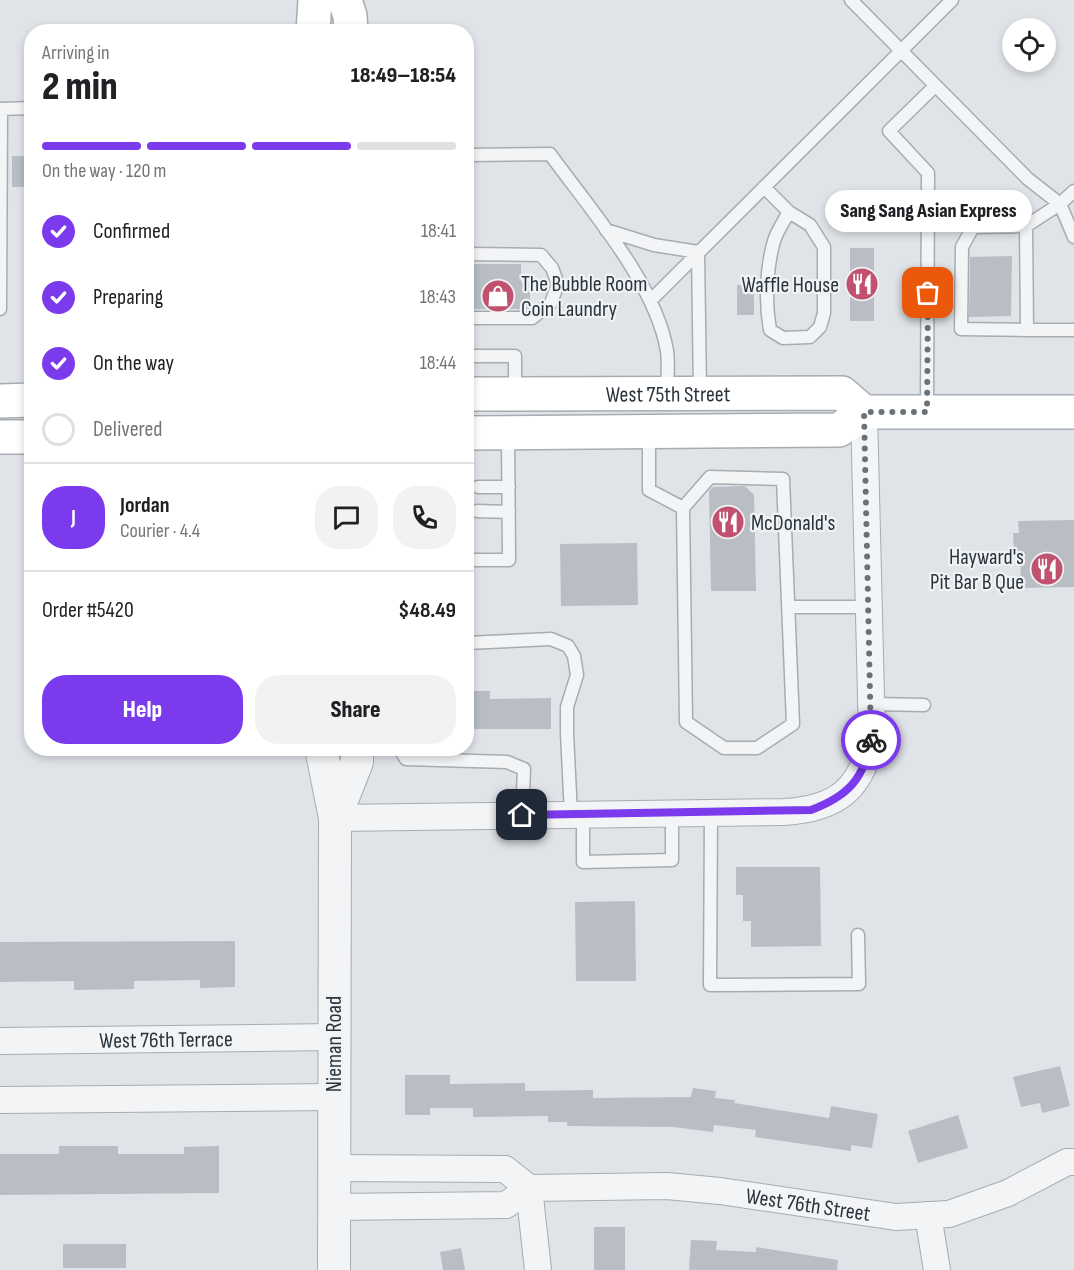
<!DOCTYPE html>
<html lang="en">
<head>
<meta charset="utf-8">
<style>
  :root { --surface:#fff; --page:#f2f2f2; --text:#202124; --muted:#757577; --line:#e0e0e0; --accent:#7c3aed }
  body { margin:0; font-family:"Sofia Sans Condensed",sans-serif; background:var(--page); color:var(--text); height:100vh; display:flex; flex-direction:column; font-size:22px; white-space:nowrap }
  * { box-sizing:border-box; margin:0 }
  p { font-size:20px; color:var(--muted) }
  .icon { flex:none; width:33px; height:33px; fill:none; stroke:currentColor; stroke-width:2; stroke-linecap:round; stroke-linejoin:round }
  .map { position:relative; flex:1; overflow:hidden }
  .panel { position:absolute; left:24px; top:24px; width:450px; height:732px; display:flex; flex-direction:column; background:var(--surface); border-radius:24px; box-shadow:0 3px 9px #0003 }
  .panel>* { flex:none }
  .tools { position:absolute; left:1002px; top:18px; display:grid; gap:12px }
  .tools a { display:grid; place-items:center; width:54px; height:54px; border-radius:50%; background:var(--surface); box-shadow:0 3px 9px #0003; font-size:30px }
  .pin { position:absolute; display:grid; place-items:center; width:51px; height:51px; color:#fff; margin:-26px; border-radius:12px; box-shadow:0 3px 9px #0006 }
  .courier { position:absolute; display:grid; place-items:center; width:60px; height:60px; margin:-30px; border:4px solid #7c3aed; border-radius:50%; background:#fff; color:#222; box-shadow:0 2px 8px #0007 }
  .bubble { position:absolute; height:42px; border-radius:21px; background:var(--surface); box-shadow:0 3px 9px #0003; font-size:20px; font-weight:800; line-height:42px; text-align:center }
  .head em { font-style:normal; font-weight:800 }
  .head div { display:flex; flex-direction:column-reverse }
  .head { display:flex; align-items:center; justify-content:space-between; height:102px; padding:0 18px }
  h1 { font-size:39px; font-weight:800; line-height:45px }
  .bar { display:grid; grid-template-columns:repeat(4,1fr); gap:9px 6px; align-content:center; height:72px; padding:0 18px }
  .bar i { height:8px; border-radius:4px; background:var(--line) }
  .bar .active { background:var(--accent) }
  .bar p { grid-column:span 4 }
  .line { display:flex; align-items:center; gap:15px; padding:0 18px; border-top:2px solid var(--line) }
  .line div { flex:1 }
  .round { display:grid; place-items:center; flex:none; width:63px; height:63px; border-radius:24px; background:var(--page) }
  ol { padding:0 18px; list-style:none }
  li { display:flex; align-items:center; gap:18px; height:66px }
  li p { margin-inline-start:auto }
  li .icon { padding:6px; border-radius:50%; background:var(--accent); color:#fff; stroke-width:4 }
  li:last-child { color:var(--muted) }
  li i { width:33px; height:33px; border:3px solid var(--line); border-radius:50% }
  .action { display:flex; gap:12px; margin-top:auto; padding:12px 18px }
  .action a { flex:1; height:69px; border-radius:24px; background:var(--accent); color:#fff; font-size:24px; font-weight:800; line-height:69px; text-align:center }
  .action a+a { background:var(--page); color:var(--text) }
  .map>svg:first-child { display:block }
</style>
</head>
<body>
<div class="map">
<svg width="1074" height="1270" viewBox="0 0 1074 1270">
  <rect width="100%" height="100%" fill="#e0e4e8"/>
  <!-- building -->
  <path fill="#b8bec4" d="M12,156H32V187H12Z
    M850,248H874V321H850Z
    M1012,256L1011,316L969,317L970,257Z
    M466,264H521V282H530V309H466Z
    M737,285H754V315H737Z
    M745,486L754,495L756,591H711L709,491L713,487Z
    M1074,520V587L1021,588L1020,551H1014L1013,533H1019L1018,521Z
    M637,543L638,605L561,606L560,544Z
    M471,691H490V699L551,698V729H466V699H471Z
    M736,867H820L821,946L751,947V921H743V895H736Z
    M635,901L636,981H576L575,902Z
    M235,941V987L200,988V980L134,981V989L74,990V981L0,982V942Z
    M1060,1066L1070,1106L1042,1113L1040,1103L1021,1107L1013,1077Z
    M405,1075H450V1084L525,1083V1091L593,1090V1098L691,1097L693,1088L716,1091L715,1098L735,1100L734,1103L829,1118L831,1106L878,1114L872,1148L851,1145V1151L755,1137L756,1130L714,1125L713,1132L673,1127L567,1126V1122H548V1116L473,1117V1108H430V1115H405Z
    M958,1115L968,1148L918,1163L908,1131Z
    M59,1146H118V1154H184V1147L219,1146V1193L0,1195V1154H59Z
    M594,1227H625V1270H594Z
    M691,1240L717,1241L716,1250L756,1252V1247L838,1260L837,1270H689Z
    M63,1244H126V1268H63Z
    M461,1248L465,1270H443L440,1252Z"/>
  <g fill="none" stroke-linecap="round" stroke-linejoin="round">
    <!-- service casing -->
    <g stroke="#a6acb1" stroke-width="15">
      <path id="service" d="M851,0L1028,179L1060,204L1074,237
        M0,109L32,108
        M466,155L550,154C590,209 656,284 667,351C669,365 667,380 667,393
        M764,187L789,212L810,225L824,247V313L820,327L810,337L783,338L770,330C765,302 766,269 774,241C777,231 784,221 789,212
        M1074,191L1060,204L1026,226L1027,330H1074
        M1026,226L973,227L962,247L961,329L1027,330
        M606,230L654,245L698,252
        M698,252L700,392
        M466,254L541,255L552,268L558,284L551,303L532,318H466
        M651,300L952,0
        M0,309L1,109
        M466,356H515V393
        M927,411L928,173L889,131L935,86
        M649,434V490L683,508
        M710,477L783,479L793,724L757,748H724L686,722L683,508Z
        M478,487H509
        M477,511L509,512
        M466,560H509L508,434
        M788,607H870
        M466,643L551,639L568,646L574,656L577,675L567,707V733L571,815
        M872,704L924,705
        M399,748L406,759L507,762L524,769L522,815
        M711,813L710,985L859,984L858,935
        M583,815V862L672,860V813"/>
    </g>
    <!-- minor casing -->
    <g stroke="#a6acb1" stroke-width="28">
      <g id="minor">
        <path d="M335,818L784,812C837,809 862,789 872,737L864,412"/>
        <path id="s1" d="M0,1041L333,1037"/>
        <path d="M0,1100L333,1097"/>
        <path d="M333,1168L505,1169L529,1188"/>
        <path d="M529,1188L538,1270"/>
        <path id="s2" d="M333,1207L506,1205L529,1188L667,1186L720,1191L896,1217L949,1214L1008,1193L1067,1162H1074"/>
        <path d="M928,1215L937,1270"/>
      </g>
    </g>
    <!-- tertiary casing -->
    <g stroke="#a6acb1" stroke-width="34">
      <path id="tertiary" d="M321,748L335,818L334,1270
        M335,818L357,762V748"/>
    </g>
    <!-- secondary casing -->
    <g stroke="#a6acb1" stroke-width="36">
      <g id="secondary">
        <path d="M345,0L350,16L351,32"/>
        <path d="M313,32L315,0"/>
        <path id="s3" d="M466,394L842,393L864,412"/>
        <path d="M0,401L32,400"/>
        <path d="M466,433L839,430L864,412H1074"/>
        <path d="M0,437H32"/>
      </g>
    </g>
    <!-- service -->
    <use href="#service" stroke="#f3f4f6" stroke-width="12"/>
    <!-- minor -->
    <use href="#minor" stroke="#f3f4f6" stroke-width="26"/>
    <!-- tertiary -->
    <use href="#tertiary" stroke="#f3f4f6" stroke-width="32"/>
    <!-- secondary -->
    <use href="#secondary" stroke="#fff" stroke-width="33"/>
  </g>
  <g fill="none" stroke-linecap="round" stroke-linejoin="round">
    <!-- done -->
    <path stroke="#6a7279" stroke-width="6" stroke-dasharray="0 10.8" d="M871,740L864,412H927L928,293"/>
    <!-- route -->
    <path stroke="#7c3aed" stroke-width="8" d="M522,815L811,810C848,796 864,779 871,740"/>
  </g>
  <!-- icons -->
  <defs>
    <g id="restaurant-disc" transform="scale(1.725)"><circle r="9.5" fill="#c05270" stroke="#f0f3f5"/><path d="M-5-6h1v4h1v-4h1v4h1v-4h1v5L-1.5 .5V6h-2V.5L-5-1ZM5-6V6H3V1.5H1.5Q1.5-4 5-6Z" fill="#fff"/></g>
    <g id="shop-disc" transform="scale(1.725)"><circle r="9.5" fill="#c05270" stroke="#f0f3f5"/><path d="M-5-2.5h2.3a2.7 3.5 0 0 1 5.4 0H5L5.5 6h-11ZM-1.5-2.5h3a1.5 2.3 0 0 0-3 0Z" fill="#fff"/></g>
  </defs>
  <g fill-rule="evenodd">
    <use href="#restaurant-disc" x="862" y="284"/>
    <use href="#shop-disc" x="498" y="296"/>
    <use href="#restaurant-disc" x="728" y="522"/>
    <use href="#restaurant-disc" x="1047" y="569"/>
  </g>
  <g text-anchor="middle" stroke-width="4.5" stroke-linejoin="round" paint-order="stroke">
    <!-- poi labels -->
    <g font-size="22" fill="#2a343d" stroke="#f0f3f5" text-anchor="start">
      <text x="521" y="291">The Bubble Room<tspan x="521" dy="25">Coin Laundry</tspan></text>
      <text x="839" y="292" text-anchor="end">Waffle House</text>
      <text x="751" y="530">McDonald's</text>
      <text x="1024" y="564" text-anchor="end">Hayward's<tspan x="1024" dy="25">Pit Bar B Que</tspan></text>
    </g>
    <!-- street labels -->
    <g font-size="22" fill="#2a343d" stroke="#f0f3f5">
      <text dy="8" stroke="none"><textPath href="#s3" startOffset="202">West 75th Street</textPath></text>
      <text dy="8" stroke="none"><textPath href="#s1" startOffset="166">West 76th Terrace</textPath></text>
      <text transform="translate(333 1044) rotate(-90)" y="8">Nieman Road</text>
      <text dy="8" stroke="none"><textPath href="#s2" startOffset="482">West 76th Street</textPath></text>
    </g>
  </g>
</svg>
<div class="tools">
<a><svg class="icon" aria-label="locate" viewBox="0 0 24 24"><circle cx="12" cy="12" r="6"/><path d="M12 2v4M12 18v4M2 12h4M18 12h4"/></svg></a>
</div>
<div class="pin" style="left:928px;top:293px;background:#ea580c"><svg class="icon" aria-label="bag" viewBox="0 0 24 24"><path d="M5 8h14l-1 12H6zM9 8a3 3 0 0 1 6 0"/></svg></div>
<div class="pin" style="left:522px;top:815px;background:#1f2937"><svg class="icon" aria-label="home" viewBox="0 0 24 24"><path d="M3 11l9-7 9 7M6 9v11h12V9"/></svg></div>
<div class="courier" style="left:871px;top:740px"><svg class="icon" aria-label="bike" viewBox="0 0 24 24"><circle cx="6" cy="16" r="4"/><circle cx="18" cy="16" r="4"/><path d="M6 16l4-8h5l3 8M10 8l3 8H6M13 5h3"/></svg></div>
<div class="bubble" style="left:825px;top:190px;width:207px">Sang Sang Asian Express</div>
<section class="panel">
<div class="head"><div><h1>2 min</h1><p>Arriving in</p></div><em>18:49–18:54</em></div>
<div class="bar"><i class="active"></i><i class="active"></i><i class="active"></i><i></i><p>On the way · 120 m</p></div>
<ol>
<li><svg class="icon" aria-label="check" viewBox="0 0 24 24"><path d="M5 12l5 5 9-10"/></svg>Confirmed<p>18:41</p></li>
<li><svg class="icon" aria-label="check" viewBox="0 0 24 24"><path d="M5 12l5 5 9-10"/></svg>Preparing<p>18:43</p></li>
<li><svg class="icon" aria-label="check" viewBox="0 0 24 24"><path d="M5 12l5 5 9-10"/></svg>On the way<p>18:44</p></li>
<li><i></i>Delivered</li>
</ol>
<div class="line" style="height:108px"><b class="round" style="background:var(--accent);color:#fff">J</b><div><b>Jordan</b><p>Courier · 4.4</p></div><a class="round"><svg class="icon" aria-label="chat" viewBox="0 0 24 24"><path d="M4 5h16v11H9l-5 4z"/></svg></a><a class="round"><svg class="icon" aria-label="phone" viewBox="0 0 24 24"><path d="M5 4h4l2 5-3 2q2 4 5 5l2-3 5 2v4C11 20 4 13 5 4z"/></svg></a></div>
<div class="line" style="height:78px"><div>Order #5420</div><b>$48.49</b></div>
<div class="action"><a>Help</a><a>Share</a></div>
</section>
</div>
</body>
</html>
